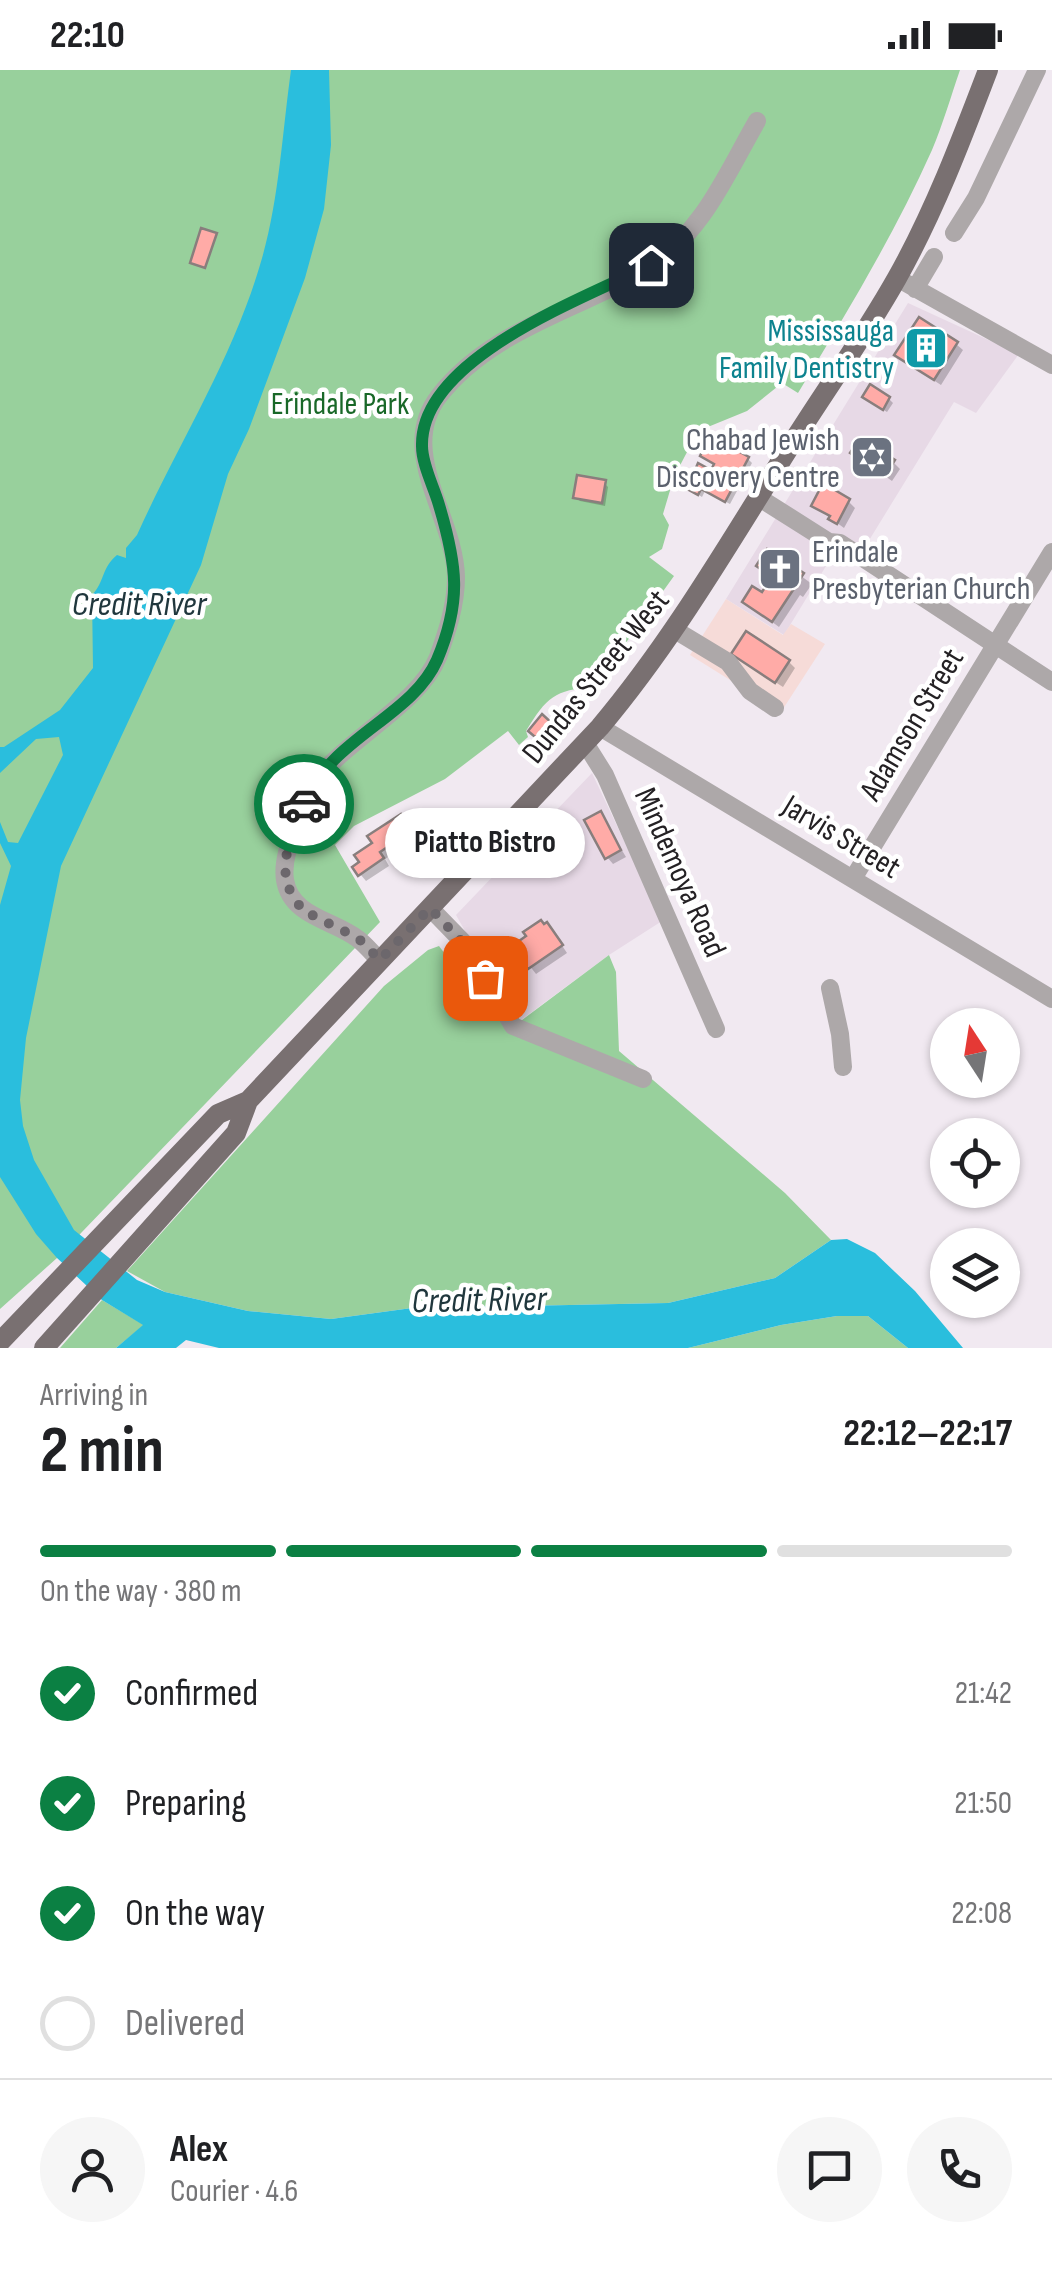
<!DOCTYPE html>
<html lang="en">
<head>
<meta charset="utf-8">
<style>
  :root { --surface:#fff; --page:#f6f6f6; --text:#202124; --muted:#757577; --line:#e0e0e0; --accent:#0b8043 }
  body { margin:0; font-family:"Sofia Sans Condensed",sans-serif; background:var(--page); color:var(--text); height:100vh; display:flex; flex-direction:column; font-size:38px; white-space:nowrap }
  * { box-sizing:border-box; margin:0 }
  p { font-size:32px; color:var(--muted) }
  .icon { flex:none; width:55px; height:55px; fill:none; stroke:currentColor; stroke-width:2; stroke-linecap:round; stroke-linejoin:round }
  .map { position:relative; height:1278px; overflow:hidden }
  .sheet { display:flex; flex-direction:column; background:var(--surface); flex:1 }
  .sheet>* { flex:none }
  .needle { width:65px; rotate:348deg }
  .controls { position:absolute; left:930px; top:938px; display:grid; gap:20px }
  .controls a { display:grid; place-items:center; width:90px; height:90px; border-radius:50%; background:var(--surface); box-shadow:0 2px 8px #0004; font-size:50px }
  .pin { position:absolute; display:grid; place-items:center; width:85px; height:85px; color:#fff; margin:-42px; border-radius:20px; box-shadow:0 5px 15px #0006 }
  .courier { position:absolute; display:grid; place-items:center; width:100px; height:100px; margin:-50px; border:8px solid #0b8043; border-radius:50%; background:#fff; color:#222; box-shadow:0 2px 12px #0007 }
  .bubble { position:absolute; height:70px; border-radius:35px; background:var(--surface); box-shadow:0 2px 8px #0004; font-size:32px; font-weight:700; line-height:70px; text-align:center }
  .overview em { font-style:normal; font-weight:700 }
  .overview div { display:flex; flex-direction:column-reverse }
  .overview { display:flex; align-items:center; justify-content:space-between; height:170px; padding:0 40px }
  h1 { font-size:65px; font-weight:700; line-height:75px }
  .bar { display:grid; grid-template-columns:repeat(4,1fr); gap:15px 10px; align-content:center; height:120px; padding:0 40px }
  .bar i { height:12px; border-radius:8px; background:var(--line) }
  .bar .selected { background:var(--accent) }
  .bar p { grid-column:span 4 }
  .line { display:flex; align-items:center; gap:25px; padding:0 40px; border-top:2px solid var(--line) }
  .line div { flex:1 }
  .round { display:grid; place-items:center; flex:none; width:105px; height:105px; border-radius:52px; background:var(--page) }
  ol { padding:0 40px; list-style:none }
  li { display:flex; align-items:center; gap:30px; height:110px }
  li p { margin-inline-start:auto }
  li .icon { padding:10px; border-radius:50%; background:var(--accent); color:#fff; stroke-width:4 }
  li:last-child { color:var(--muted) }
  li i { width:55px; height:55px; border:5px solid var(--line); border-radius:50% }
  .status { display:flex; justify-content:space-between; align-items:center; height:70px; padding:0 50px; background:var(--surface); direction:ltr }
  .status svg { height:28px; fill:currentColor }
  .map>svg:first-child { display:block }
</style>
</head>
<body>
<div class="status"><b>22:10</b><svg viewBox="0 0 49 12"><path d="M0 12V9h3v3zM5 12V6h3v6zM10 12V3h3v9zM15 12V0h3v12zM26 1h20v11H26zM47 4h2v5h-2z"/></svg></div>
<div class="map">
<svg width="1052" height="1278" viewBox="0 0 1052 1278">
  <rect width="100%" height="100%" fill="#f1e9f1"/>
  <!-- built -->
  <path fill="#e7d9e6" d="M908,233L1019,284L976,343L954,332L860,485L840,473L784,565L726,529Z
    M592,703L662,851L609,885L517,953L456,845Z"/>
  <!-- education -->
  <path fill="#f6dbd8" d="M726,529L783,565L791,554L825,574L781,642L690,585Z"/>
  <!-- green -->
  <path fill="#98d09c" d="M0,0H960C951,26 943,54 932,80C894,165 846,244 798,323L782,313L747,341L698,361L674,407L663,444L669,455L662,479L649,487L674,506L594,617C554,620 547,627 526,661L528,667L519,675L508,661L445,709L354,756L335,775L380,852L57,1188L0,1239Z
    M439,876L451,892L456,888L505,957L518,953L609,885L616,902L619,981L785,1123L831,1170L775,1208L668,1233L412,1238L331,1249L248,1241L165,1222L127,1201L384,916L428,880Z
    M102,1230L144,1255L116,1278H60Z
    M837,1246H868L908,1278H688L781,1255Z"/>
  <!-- water -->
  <path fill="#2abedd" d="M291,0H329L331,75L324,139L305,208L249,359L228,404L201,495L61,796L26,968L20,1030L23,1056L34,1090L74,1160L137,1210L165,1222L248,1241L331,1249L412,1238L668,1233L775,1208L831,1170L847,1169L875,1183L915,1221L963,1278H908L868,1246H837L781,1255L688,1278H219L186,1270L176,1278H116L143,1255L102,1230L57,1188L36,1164L0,1107V835L11,796L0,773V752L8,772L18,773L63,685L59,667L36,669L0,703V677H4L60,640L93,598L92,525C105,512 101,498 117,485L126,488V478L137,465C177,376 232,290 260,195C279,133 282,65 291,0Z"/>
  <!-- shadow -->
  <path fill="#0003" d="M956,274L963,280L941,315L904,291Z
    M889,329L893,333L887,342L869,331Z
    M853,383L893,392L900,399L892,411Z
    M724,384L748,389L752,393L730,434L705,421L702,427L694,422Z
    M604,413L608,417L605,436L580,431L576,427Z
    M848,431L855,438L844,458L814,436Z
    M768,482L812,514L803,527L800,525L779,557L745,532L762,525L774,508L759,495Z
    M741,590L789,592L795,598L783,617Z
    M543,648L556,660L545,673L532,661Z
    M600,744L626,787L613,794L607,787Z
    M411,752L421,765L385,789L389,796L366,811L355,798Z
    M553,862L567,883L536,904L515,877Z"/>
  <!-- building -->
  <path fill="#ffaba7" stroke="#897e7d" stroke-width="2.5" d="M201,158L217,163L205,198L190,193Z
    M919,247L958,272L934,310L894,285Z
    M870,314L890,327L883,340L862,327Z
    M860,368L895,390L885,406L850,383Z
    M707,372L723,381L727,375L749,387L725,432L701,419L698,425L687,419L698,393L711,400L714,394L700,386Z
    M577,405L606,410L602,433L573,428Z
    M823,413L850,429L837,454L828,449L830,446L811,436Z
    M767,479L804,503L793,520L756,496Z
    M772,506L793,520L772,552L742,532L752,516L762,522Z
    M746,561L790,590L775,613L731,584Z
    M542,644L554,655L540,671L528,661Z
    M601,741L621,780L605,789L584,750Z
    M401,744L407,753L411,749L417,757L380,782L384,788L358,806L352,797L359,792L354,785L372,773L367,766Z
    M541,850L544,854L547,852L563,875L528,899L512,876L526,866L523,862Z"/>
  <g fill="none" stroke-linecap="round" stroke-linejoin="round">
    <!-- minor -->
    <path stroke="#ada8a9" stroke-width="18" d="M954,163L976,128L1037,0
      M897,208L1052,295
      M915,219L934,187
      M758,427L829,472L840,473L1052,612
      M675,560L728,592L750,621L775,638
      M600,657L1052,929
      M585,673L605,705L716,959
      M854,807L1052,482
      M430,838L466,875L513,956L643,1009
      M380,891C373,884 366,875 358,869C334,850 291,847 285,810C282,790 291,769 298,751C303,738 307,721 316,710C348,669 420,633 438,587C447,562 456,535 456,507C455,447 396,381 439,326C493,257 580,241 650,196C703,162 727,103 757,51
      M830,918L840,964L843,997"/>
    <!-- major -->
    <path stroke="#797071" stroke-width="20" d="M0,1272L218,1044L248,1031
      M44,1278L236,1063L248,1031L600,657C669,575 722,485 779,394C817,332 861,272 897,208C934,142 961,71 988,0"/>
  </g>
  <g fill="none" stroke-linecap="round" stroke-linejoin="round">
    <!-- done -->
    <path stroke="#6c676c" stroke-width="10" stroke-dasharray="0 18" d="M304,734L287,778L285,812L302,840L358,868L380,890L430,838L466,876L485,908"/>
    <!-- route -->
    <path stroke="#0b8043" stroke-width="12" d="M304,734C330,668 412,647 437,590C462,531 457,495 439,435C434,417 422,395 422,376C420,288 585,228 651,195"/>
  </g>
  <!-- icons -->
  <defs>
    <g id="building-square" transform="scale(2.25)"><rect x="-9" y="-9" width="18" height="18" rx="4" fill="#0f9aa8" stroke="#fff"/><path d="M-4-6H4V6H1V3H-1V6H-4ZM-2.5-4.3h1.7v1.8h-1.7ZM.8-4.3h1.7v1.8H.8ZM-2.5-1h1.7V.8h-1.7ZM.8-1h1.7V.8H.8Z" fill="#fff"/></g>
    <g id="synagogue-square" transform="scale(2.25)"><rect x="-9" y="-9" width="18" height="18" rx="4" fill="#6b7280" stroke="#fff"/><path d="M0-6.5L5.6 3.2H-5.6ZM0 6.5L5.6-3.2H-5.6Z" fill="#fff"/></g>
    <g id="church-square" transform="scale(2.25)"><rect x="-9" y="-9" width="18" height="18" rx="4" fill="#6b7280" stroke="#fff"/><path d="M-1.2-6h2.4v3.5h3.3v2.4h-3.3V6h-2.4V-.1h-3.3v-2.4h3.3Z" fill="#fff"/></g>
  </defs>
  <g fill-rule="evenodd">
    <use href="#building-square" x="926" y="278"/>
    <use href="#synagogue-square" x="872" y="387"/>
    <use href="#church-square" x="780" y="499"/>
  </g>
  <g text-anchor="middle" stroke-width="9" stroke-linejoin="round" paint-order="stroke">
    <!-- culture labels -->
    <g font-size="32" fill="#0d838f" stroke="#fff" text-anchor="end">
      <text x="894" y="271">Mississauga<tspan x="894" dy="37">Family Dentistry</tspan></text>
    </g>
    <!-- park labels -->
    <g font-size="32" fill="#196828" stroke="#fff">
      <text x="340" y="344">Erindale Park</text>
    </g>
    <!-- worship labels -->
    <g font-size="32" fill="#5b616d" stroke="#fff" text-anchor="end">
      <text x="840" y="380">Chabad Jewish<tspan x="840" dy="37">Discovery Centre</tspan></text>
      <text x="812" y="492" text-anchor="start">Erindale<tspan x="812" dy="37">Presbyterian Church</tspan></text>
    </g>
    <!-- street labels -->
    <g font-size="32" fill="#242124" stroke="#fff">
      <text transform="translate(595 606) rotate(-51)" y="11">Dundas Street West</text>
      <text transform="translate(911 654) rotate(-59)" y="11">Adamson Street</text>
      <text transform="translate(842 766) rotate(31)" y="11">Jarvis Street</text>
      <text transform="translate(681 802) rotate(66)" y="11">Mindemoya Road</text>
    </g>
    <!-- water labels -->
    <g font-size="35" font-style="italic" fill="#20373d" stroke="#fff">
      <text x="139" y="545">Credit River</text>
      <text transform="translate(479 1229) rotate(-1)" y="12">Credit River</text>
    </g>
  </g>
</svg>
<div class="controls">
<a><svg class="needle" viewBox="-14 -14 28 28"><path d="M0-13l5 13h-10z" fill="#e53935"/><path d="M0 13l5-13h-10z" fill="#757577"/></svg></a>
<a><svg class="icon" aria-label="locate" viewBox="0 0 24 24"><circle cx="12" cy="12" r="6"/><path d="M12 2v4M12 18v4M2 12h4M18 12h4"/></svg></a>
<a><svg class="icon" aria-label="layers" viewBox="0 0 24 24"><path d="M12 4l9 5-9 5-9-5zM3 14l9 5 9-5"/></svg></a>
</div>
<div class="pin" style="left:485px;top:908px;background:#ea580c"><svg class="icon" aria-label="bag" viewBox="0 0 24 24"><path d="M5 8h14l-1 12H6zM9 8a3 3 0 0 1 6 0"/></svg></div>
<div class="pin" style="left:651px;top:195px;background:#1f2937"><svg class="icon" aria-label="home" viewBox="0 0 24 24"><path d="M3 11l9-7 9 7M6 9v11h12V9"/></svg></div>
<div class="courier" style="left:304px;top:734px"><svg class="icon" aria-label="car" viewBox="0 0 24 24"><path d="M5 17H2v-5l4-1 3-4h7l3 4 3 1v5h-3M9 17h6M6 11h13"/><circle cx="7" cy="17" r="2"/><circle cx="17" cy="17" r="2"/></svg></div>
<div class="bubble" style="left:385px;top:738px;width:200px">Piatto Bistro</div>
</div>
<section class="sheet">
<div class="overview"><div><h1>2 min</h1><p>Arriving in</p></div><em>22:12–22:17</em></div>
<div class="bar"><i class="selected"></i><i class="selected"></i><i class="selected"></i><i></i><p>On the way · 380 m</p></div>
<ol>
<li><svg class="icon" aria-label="check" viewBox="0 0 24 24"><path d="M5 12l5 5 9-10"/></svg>Confirmed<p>21:42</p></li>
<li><svg class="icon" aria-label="check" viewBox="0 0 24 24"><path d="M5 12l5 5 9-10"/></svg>Preparing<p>21:50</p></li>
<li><svg class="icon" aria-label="check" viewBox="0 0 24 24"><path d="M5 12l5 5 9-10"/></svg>On the way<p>22:08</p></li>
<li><i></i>Delivered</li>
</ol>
<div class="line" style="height:180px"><a class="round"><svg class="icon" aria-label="person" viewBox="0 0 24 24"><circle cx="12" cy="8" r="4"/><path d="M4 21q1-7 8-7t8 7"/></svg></a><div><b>Alex</b><p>Courier · 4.6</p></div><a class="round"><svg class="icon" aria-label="chat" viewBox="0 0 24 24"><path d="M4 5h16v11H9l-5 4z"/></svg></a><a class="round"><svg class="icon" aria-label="phone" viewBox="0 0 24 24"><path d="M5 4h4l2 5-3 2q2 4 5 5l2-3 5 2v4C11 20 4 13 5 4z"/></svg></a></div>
</section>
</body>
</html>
